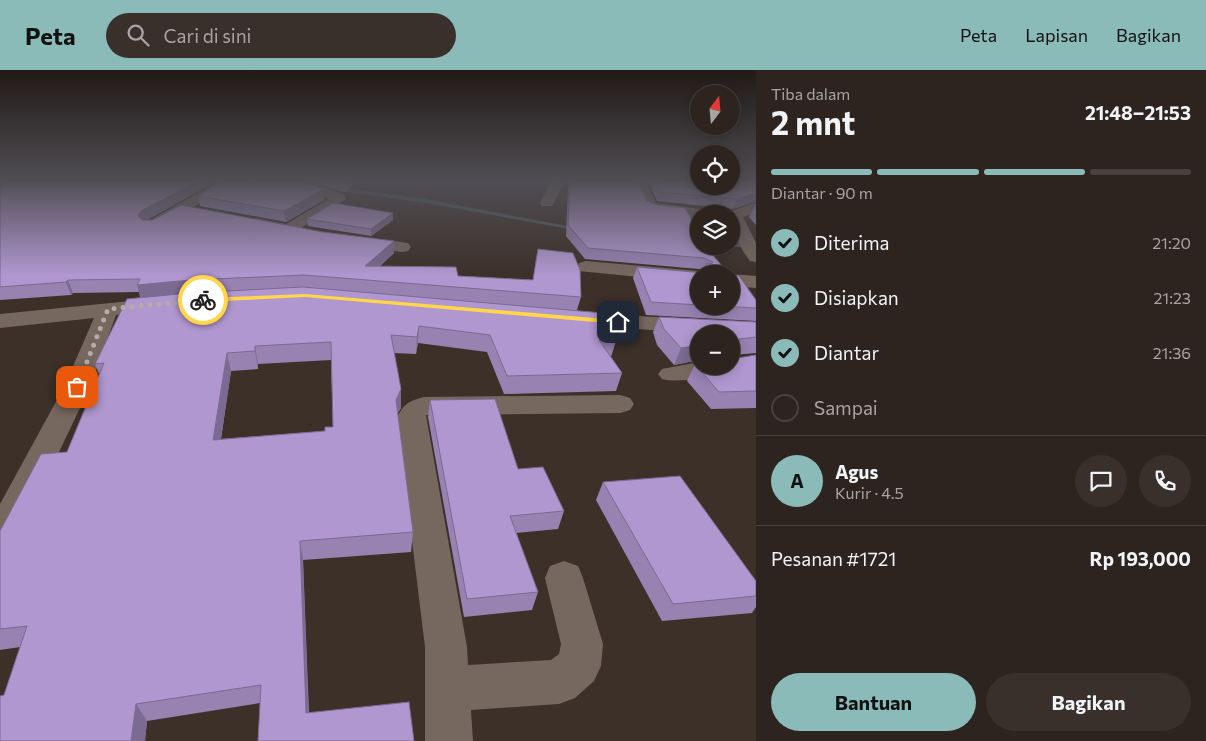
<!DOCTYPE html>
<html lang="id">
<head>
<meta charset="utf-8">
<style>
  :root { --surface:#2d241f; --page:#39302c; --text:#f1f3f6; --muted:#a7a4a4; --line:#48413d; --accent:#8bbbb9 }
  body { margin:0; font-family:Commissioner,sans-serif; background:var(--page); color:var(--text); height:100vh; display:flex; flex-direction:column; font-size:19px; white-space:nowrap }
  * { box-sizing:border-box; margin:0 }
  p { font-size:16px; color:var(--muted) }
  .icon { flex:none; width:28px; height:28px; fill:none; stroke:currentColor; stroke-width:2; stroke-linecap:round; stroke-linejoin:round }
  .map { position:relative; flex:1; overflow:hidden }
  .side { display:flex; flex-direction:column; background:var(--surface); width:450px }
  .side>* { flex:none }
  .needle { width:32px; rotate:16deg }
  .fabs { position:absolute; left:690px; top:15px; display:grid; gap:10px }
  .fabs a { display:grid; place-items:center; width:50px; height:50px; border-radius:50%; background:var(--surface); box-shadow:0 2px 12px #0003,0 0 0 1px var(--line); font-size:25px }
  .pin { position:absolute; display:grid; place-items:center; width:42px; height:42px; color:#fff; margin:-21px; border-radius:10px; box-shadow:0 2px 8px #0006 }
  .courier { position:absolute; display:grid; place-items:center; width:50px; height:50px; margin:-25px; border:4px solid #ffd54a; border-radius:50%; background:#fff; color:#222; box-shadow:0 1px 6px #0007 }
  .summary em { font-style:normal; font-weight:700 }
  .summary div { display:flex; flex-direction:column-reverse }
  .summary { display:flex; align-items:center; justify-content:space-between; height:85px; padding:0 15px }
  h1 { font-size:32px; font-weight:700; line-height:38px }
  .bar { display:grid; grid-template-columns:repeat(4,1fr); gap:8px 5px; align-content:center; height:60px; padding:0 15px }
  .bar i { height:6px; border-radius:4px; background:var(--line) }
  .bar .on { background:var(--accent) }
  .bar p { grid-column:span 4 }
  .line { display:flex; align-items:center; gap:12px; padding:0 15px; border-top:1px solid var(--line) }
  .line div { flex:1 }
  .round { display:grid; place-items:center; flex:none; width:52px; height:52px; border-radius:26px; background:var(--page) }
  ol { padding:0 15px; list-style:none }
  li { display:flex; align-items:center; gap:15px; height:55px }
  li p { margin-inline-start:auto }
  li .icon { padding:5px; border-radius:50%; background:var(--accent); color:#111; stroke-width:4 }
  li:last-child { color:var(--muted) }
  li i { width:28px; height:28px; border:2px solid var(--line); border-radius:50% }
  .action { display:flex; gap:10px; margin-top:auto; padding:10px 15px }
  .action a { flex:1; height:58px; border-radius:30px; background:var(--accent); color:#111; font-size:20px; font-weight:700; line-height:58px; text-align:center }
  .action a+a { background:var(--page); color:var(--text) }
  header { display:flex; align-items:center; gap:30px; box-sizing:border-box; height:70px; padding:0 25px; background:var(--accent); color:#111 }
  header strong { font-size:24px }
  nav { display:flex; gap:28px; margin-inline-start:auto; font-size:18px }
  .search { width:350px; height:45px; background:var(--page); display:flex; align-items:center; gap:12px; box-sizing:border-box; padding:0 18px; border-radius:28px; color:var(--muted); font-size:19px }
  main { display:flex; flex:1; min-height:0 }
  .map>svg:first-child { display:block }
</style>
</head>
<body>
<header>
<strong>Peta</strong>
<div class="search"><svg class="icon" aria-label="search" viewBox="0 0 24 24"><circle cx="10" cy="10" r="6"/><path d="M15 15l6 6"/></svg>Cari di sini</div>
<nav><a>Peta</a><a>Lapisan</a><a>Bagikan</a></nav>
</header>
<main>
<div class="map">
<svg width="756" height="671" viewBox="0 0 756 671">
  <rect width="100%" height="100%" fill="#3c3029"/>
  <g fill="none" stroke-linecap="round" stroke-linejoin="round">
    <!-- stream -->
    <path fill="#4c5c5d" fill-rule="evenodd" d="M307,113L426,129L583,159L580,161L426,133L305,116Z
      M731,173H756V177H728L731,176Z"/>
    <!-- street -->
    <path fill="#76675f" fill-rule="evenodd" d="M220,111H236L160,157H148L146,154L148,151Z
      M309,111H324L318,116L344,124L346,129L295,162L289,164L250,156L248,153L250,150L256,148L286,154L329,129L304,120L302,117Z
      M551,111H565L552,136H542L540,133Z
      M632,111H646L656,133L699,139L704,141L707,144H699V149L655,143L645,139Z
      M756,133V143L743,147L756,173V192L750,191C739,176 731,162 731,144H729L734,140Z
      M357,167L402,172L408,173L411,177L408,181L402,182L351,176L348,172L351,168Z
      M586,191L699,201L706,204H699V213L579,201L577,197L579,193Z
      M731,204L756,206V218L731,216Z
      M161,228L168,230L172,234L168,238L116,245L90,317L18,468L13,478L0,483V434L64,317L94,248L0,258V244Z
      M570,242L756,253V267L562,254L559,249L562,244Z
      M731,291L736,296L732,301C713,306 680,314 662,309L658,304L662,299L699,292V296H731Z
      M620,325L630,328L634,334L630,340L620,343L426,345L467,577L468,595L551,590L559,584L561,574L545,508L550,496L564,491L578,496L583,508L603,574L601,596L594,611L575,628L559,634L471,640L473,671H425V577L397,348C403,334 409,331 424,327Z"/>
  </g>
  <!-- wall -->
  <path fill="#9782b2" fill-rule="evenodd" d="M0,111H217L147,150L323,162L394,171V183L379,197L458,206L533,210L538,179L581,227L577,240L616,271L611,287L622,303L616,321L504,324L487,282L418,273L416,284L394,283L401,319V338L397,344L413,462L411,482L303,490L309,643L414,671L260,633L147,651L145,671H0L4,625L20,577L0,580V461L67,382L99,304L95,294L140,227L139,222L73,223L71,225L0,230ZM331,290L333,357L325,361L221,369L231,301L258,299V294Z
    M222,111H306L304,113L324,130L286,152L200,136L198,126Z
    M322,111H358L345,122L322,115Z
    M567,111H638L647,131L711,183L728,203L699,204V236H731L756,230V251L646,245L633,208L637,197L702,203L703,201L699,199L585,189L566,166L568,118Z
    M648,111H756L733,139L657,131Z
    M756,136V155L749,147L754,137Z
    M307,149L393,150L371,166L308,156Z
    M659,247L756,252V283L734,285L732,289L756,285V338L711,339L687,311L695,294L731,296V264H699V290L674,295L657,275L653,262Z
    M430,330L518,399L564,441L558,459L516,463L538,522L532,540L464,547L428,347Z
    M603,412L756,511V537L752,543L662,551L596,430Z"/>
  <!-- shaded-wall -->
  <path fill="#7b6a91" d="M198,111H217L144,151L141,157L138,146L141,141Z
    M346,111H358L345,122L344,112Z
    M324,119V130L286,152L284,141Z
    M756,123V132L733,139L737,129Z
    M393,143V150L371,166V159Z
    M394,171V183L365,209V196Z
    M68,210L73,223L71,225L66,212Z
    M190,210L193,223L141,228L137,215Z
    M419,256L418,273L416,284L417,267Z
    M699,275V290L674,295L681,278Z
    M255,276L258,294V299L255,281Z
    M227,283L231,301L218,389L213,370Z
    M401,319V338L395,348L396,330Z
    M300,471L303,490L309,660L306,643Z
    M136,634L147,651L145,671H131Z"/>
  <!-- building -->
  <path fill="#b097cf" stroke="#7b6a91" fill-rule="evenodd" d="M0,111H198L141,141L138,146L142,150H153L181,135L323,162L394,171L365,196L456,197L458,206L533,210L538,179L573,183L580,200L581,227L304,205L190,210L137,215L140,209L68,210L66,212L0,217Z
    M222,111H302L306,114L324,119L284,141L198,126Z
    M570,111H638L647,131L658,135L685,138L699,162V176H707L711,183L728,203L730,204H699V235L651,232L637,197L704,203L706,201V194H711L713,192L704,188L588,178L568,155Z
    M655,111H699V116H731V111H756V123L737,129L660,122Z
    M333,133L393,143L371,159L307,149Z
    M731,204L739,206L756,230V238L720,236H731Z
    M303,217L603,243L616,271L599,270L622,303L507,306L490,265L419,256L417,267L391,265L401,319L396,330L413,462L300,471L306,643L409,632L414,671H258L261,615L136,634L131,671H0V626L4,625L27,556L0,559V461L41,384L67,382L104,293L95,294L127,229L189,223ZM331,272L333,357H325V361L213,370L227,283L255,281V276Z
    M659,247L756,252V267L739,269L737,278H731V264H699V275L681,278L664,259Z
    M756,285V321L719,322L695,294H699V296H731V289Z
    M495,329L518,399L543,397L564,441L510,446L538,522L467,529L430,330Z
    M680,406L756,511V526L673,534L603,412Z"/>
  <!-- sky -->
  <linearGradient id="sky" x2="0" y2="1"><stop stop-color="#211a17"/><stop offset="0.54" stop-color="#504e54"/><stop offset="1" stop-color="#504e54" stop-opacity="0"/></linearGradient>
  <rect width="756" height="205" fill="url(#sky)"/>
  <!-- route -->
  <path fill="#ffd54a" d="M305,224L618,250L621,252L618,254L305,227L203,232L200,230L203,228Z"/>
  <g fill="none" stroke-linecap="round" stroke-linejoin="round">
    <!-- done -->
    <path stroke="#b6aca6" stroke-width="5" stroke-dasharray="0 9" d="M77,317L108,239L203,230"/>
  </g>
</svg>
<div class="fabs">
<a><svg class="needle" viewBox="-14 -14 28 28"><path d="M0-13l5 13h-10z" fill="#e53935"/><path d="M0 13l5-13h-10z" fill="#a7a4a4"/></svg></a>
<a><svg class="icon" aria-label="locate" viewBox="0 0 24 24"><circle cx="12" cy="12" r="6"/><path d="M12 2v4M12 18v4M2 12h4M18 12h4"/></svg></a>
<a><svg class="icon" aria-label="layers" viewBox="0 0 24 24"><path d="M12 4l9 5-9 5-9-5zM3 14l9 5 9-5"/></svg></a>
<a>+</a>
<a>−</a>
</div>
<div class="pin" style="left:77px;top:317px;background:#ea580c"><svg class="icon" aria-label="bag" viewBox="0 0 24 24"><path d="M5 8h14l-1 12H6zM9 8a3 3 0 0 1 6 0"/></svg></div>
<div class="pin" style="left:618px;top:252px;background:#1f2937"><svg class="icon" aria-label="home" viewBox="0 0 24 24"><path d="M3 11l9-7 9 7M6 9v11h12V9"/></svg></div>
<div class="courier" style="left:203px;top:230px"><svg class="icon" aria-label="bike" viewBox="0 0 24 24"><circle cx="6" cy="16" r="4"/><circle cx="18" cy="16" r="4"/><path d="M6 16l4-8h5l3 8M10 8l3 8H6M13 5h3"/></svg></div>
</div>
<section class="side">
<div class="summary"><div><h1>2 mnt</h1><p>Tiba dalam</p></div><em>21:48–21:53</em></div>
<div class="bar"><i class="on"></i><i class="on"></i><i class="on"></i><i></i><p>Diantar · 90 m</p></div>
<ol>
<li><svg class="icon" aria-label="check" viewBox="0 0 24 24"><path d="M5 12l5 5 9-10"/></svg>Diterima<p>21:20</p></li>
<li><svg class="icon" aria-label="check" viewBox="0 0 24 24"><path d="M5 12l5 5 9-10"/></svg>Disiapkan<p>21:23</p></li>
<li><svg class="icon" aria-label="check" viewBox="0 0 24 24"><path d="M5 12l5 5 9-10"/></svg>Diantar<p>21:36</p></li>
<li><i></i>Sampai</li>
</ol>
<div class="line" style="height:90px"><b class="round" style="background:var(--accent);color:#111">A</b><div><b>Agus</b><p>Kurir · 4.5</p></div><a class="round"><svg class="icon" aria-label="chat" viewBox="0 0 24 24"><path d="M4 5h16v11H9l-5 4z"/></svg></a><a class="round"><svg class="icon" aria-label="phone" viewBox="0 0 24 24"><path d="M5 4h4l2 5-3 2q2 4 5 5l2-3 5 2v4C11 20 4 13 5 4z"/></svg></a></div>
<div class="line" style="height:65px"><div>Pesanan #1721</div><b>Rp 193,000</b></div>
<div class="action"><a>Bantuan</a><a>Bagikan</a></div>
</section>
</main>
</body>
</html>
